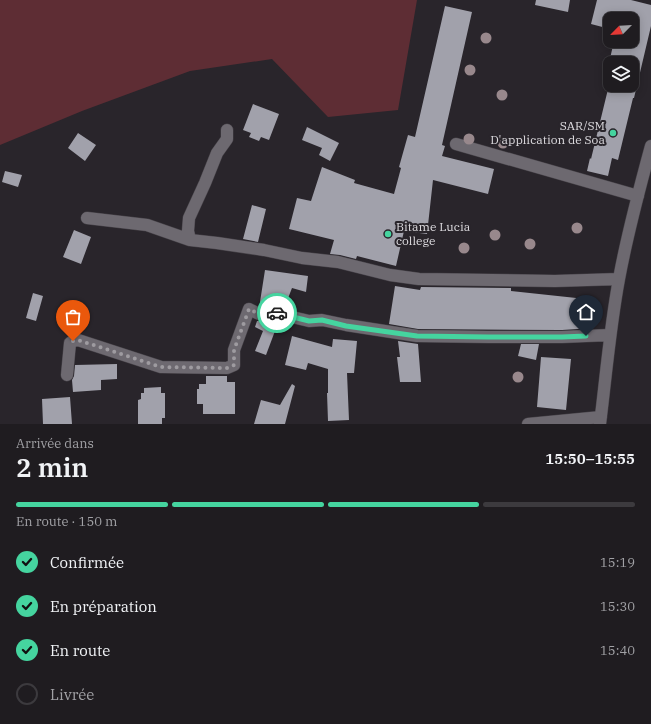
<!DOCTYPE html>
<html lang="fr">
<head>
<meta charset="utf-8">
<style>
  :root { --surface:#1f1c20; --page:#2c292d; --text:#f1f3f6; --muted:#a1a1a5; --line:#3c3a3e; --accent:#45d49f }
  body { margin:0; font-family:"IBM Plex Serif",serif; background:var(--page); color:var(--text); height:100vh; display:flex; flex-direction:column; font-size:15px; white-space:nowrap }
  * { box-sizing:border-box; margin:0 }
  p { font-size:13px; color:var(--muted) }
  .icon { flex:none; width:22px; height:22px; fill:none; stroke:currentColor; stroke-width:2; stroke-linecap:round; stroke-linejoin:round }
  .map { position:relative; height:424px; overflow:hidden }
  .panel { display:flex; flex-direction:column; background:var(--surface); flex:1 }
  .panel>* { flex:none }
  .needle { width:26px; rotate:246deg }
  .buttons { position:absolute; left:603px; top:12px; display:grid; gap:8px }
  .buttons a { display:grid; place-items:center; width:36px; height:36px; border-radius:8px; background:var(--surface); box-shadow:0 2px 10px #0003,0 0 0 1px var(--line); font-size:20px }
  .pin { position:absolute; display:grid; place-items:center; width:34px; height:34px; color:#fff; margin:-41px -17px; border-radius:50% 50% 50% 0; rotate:-45deg; box-shadow:0 0 4px #0007 }
  .pin .icon { rotate:45deg }
  .courier { position:absolute; display:grid; place-items:center; width:40px; height:40px; margin:-20px; border:3px solid #45d49f; border-radius:50%; background:#fff; color:#222; box-shadow:0 1px 5px #0007 }
  .overview em { font-style:normal; font-weight:600 }
  .overview div { display:flex; flex-direction:column-reverse }
  .overview { display:flex; align-items:center; justify-content:space-between; height:68px; padding:0 16px }
  h1 { font-size:26px; font-weight:600; line-height:30px }
  .bar { display:grid; grid-template-columns:repeat(4,1fr); gap:6px 4px; align-content:center; height:48px; padding:0 16px }
  .bar i { height:5px; border-radius:3px; background:var(--line) }
  .bar .selected { background:var(--accent) }
  .bar p { grid-column:span 4 }
  ol { padding:0 16px; list-style:none }
  li { display:flex; align-items:center; gap:12px; height:44px }
  li p { margin-inline-start:auto }
  li .icon { padding:4px; border-radius:50%; background:var(--accent); color:#111; stroke-width:4 }
  li:last-child { color:var(--muted) }
  li i { width:22px; height:22px; border:2px solid var(--line); border-radius:50% }
  .map>svg:first-child { display:block }
</style>
</head>
<body>
<div class="map">
<svg width="651" height="424" viewBox="0 0 651 424">
  <rect width="100%" height="100%" fill="#29252b"/>
  <!-- green -->
  <path fill="#5e2d34" d="M0,0H417L398,110L328,117L272,59L190,71L82,111L0,145Z"/>
  <!-- building -->
  <path fill="#a1a1ab" d="M536,0H570L568,12L535,5Z
    M597,0H631L651,5V26L634,98H633L618,160L612,158L608,176L587,171L590,158L591,159L609,85H632V63H609L614,41H632V19H610V29L591,24Z
    M445,6L472,12L442,145L445,146L442,156L494,169L488,194L433,180L427,234L404,231L396,266L357,256L356,259L340,255L330,254L334,240L289,229L297,198L311,201L322,167L355,180L354,183L394,194L401,168L399,167L408,135L415,137Z
    M253,104L279,114L269,140L261,137L259,141L249,137L251,133L243,130Z
    M307,127L339,143L330,161L319,155L322,148L302,140Z
    M78,133L96,145L85,161L68,148Z
    M5,171L22,175L18,187L2,182Z
    M252,205L266,209L258,242L243,239Z
    M74,230L91,237L81,264L63,257Z
    M265,270L308,276L306,292L292,288L285,306L260,302Z
    M395,286L420,290L421,287L511,288V291L595,300L592,315L595,316L593,328L562,330L418,329L389,324Z
    M33,293L43,296L36,321L26,318Z
    M266,319L278,323L266,355L255,351L263,331L255,327L257,321H261Z
    M292,336L332,347L333,339L357,341L354,373H347L349,420L328,421L327,393H328V369L308,363L306,370L285,365Z
    M398,341L418,344L421,382H400L397,357H400Z
    M521,344H539L536,360L518,356Z
    M541,357L571,359L566,410L537,407Z
    M117,364V379L101,380V390L73,392L72,380L74,376L75,365Z
    M206,376H227V382H235V414H203V404H197V389H199V384H206Z
    M292,384L295,386L285,424H254L261,400L280,405Z
    M161,387V393H165V418H162V424H138V400L141,399V393H144V388Z
    M70,397L72,424H43L42,399Z"/>
  <g fill="none" stroke-linecap="round" stroke-linejoin="round">
    <!-- minor casing -->
    <g stroke="#474349" stroke-width="13">
      <path id="minor" d="M227,130V139L217,153L205,183L189,218L188,231L190,240L217,243L264,250L302,258L338,262L390,275L419,279L555,281L619,279
        M456,144L638,196
        M87,218L147,225L190,240
        M67,375L70,343L73,341L78,340L161,367L227,368L234,365V350L249,309L259,314L267,311L309,321L322,320L346,325L417,336L488,337H562L610,335
        M528,424L601,417
        M600,424C606,376 610,327 619,279C627,235 639,190 651,146"/>
    </g>
    <!-- minor -->
    <use href="#minor" stroke="#6d6970" stroke-width="12"/>
  </g>
  <!-- trees -->
  <g fill="#98888c">
    <circle cx="486" cy="38" r="5.5"/>
    <circle cx="470" cy="70" r="5.5"/>
    <circle cx="502" cy="95" r="5.5"/>
    <circle cx="469" cy="139" r="5.5"/>
    <circle cx="503" cy="143" r="5.5"/>
    <circle cx="577" cy="228" r="5.5"/>
    <circle cx="495" cy="235" r="5.5"/>
    <circle cx="530" cy="244" r="5.5"/>
    <circle cx="464" cy="248" r="5.5"/>
    <circle cx="518" cy="377" r="5.5"/>
  </g>
  <g fill="none" stroke-linecap="round" stroke-linejoin="round">
    <!-- done -->
    <path stroke="#9e9ba0" stroke-width="4" stroke-dasharray="0 7.2" d="M73,341L78,340L161,367L227,368L234,365V350L249,309L259,314L267,311L277,313"/>
    <!-- route -->
    <path stroke="#45d49f" stroke-width="5" d="M277,313L309,321L322,320L346,326L417,336L488,337H562L586,336"/>
  </g>
  <!-- markers -->
  <g fill="#45d49f" stroke="#29252b" stroke-width="1.5">
    <circle cx="613" cy="133" r="4"/>
    <circle cx="388" cy="234" r="4"/>
  </g>
  <g text-anchor="middle" stroke-width="4" stroke-linejoin="round" paint-order="stroke">
    <!-- poi labels -->
    <g font-size="12" fill="#dddbdf" stroke="#29252b" text-anchor="end">
      <text x="605" y="130">SAR/SM<tspan x="605" dy="14">D'application de Soa</tspan></text>
      <text x="396" y="231" text-anchor="start">Bitame Lucia<tspan x="396" dy="14">college</tspan></text>
    </g>
  </g>
</svg>
<div class="buttons">
<a><svg class="needle" viewBox="-14 -14 28 28"><path d="M0-13l5 13h-10z" fill="#e53935"/><path d="M0 13l5-13h-10z" fill="#a1a1a5"/></svg></a>
<a><svg class="icon" aria-label="layers" viewBox="0 0 24 24"><path d="M12 4l9 5-9 5-9-5zM3 14l9 5 9-5"/></svg></a>
</div>
<div class="pin" style="left:73px;top:341px;background:#ea580c"><svg class="icon" aria-label="bag" viewBox="0 0 24 24"><path d="M5 8h14l-1 12H6zM9 8a3 3 0 0 1 6 0"/></svg></div>
<div class="pin" style="left:586px;top:336px;background:#1f2937"><svg class="icon" aria-label="home" viewBox="0 0 24 24"><path d="M3 11l9-7 9 7M6 9v11h12V9"/></svg></div>
<div class="courier" style="left:277px;top:313px"><svg class="icon" aria-label="car" viewBox="0 0 24 24"><path d="M5 17H2v-5l4-1 3-4h7l3 4 3 1v5h-3M9 17h6M6 11h13"/><circle cx="7" cy="17" r="2"/><circle cx="17" cy="17" r="2"/></svg></div>
</div>
<section class="panel">
<div class="overview"><div><h1>2 min</h1><p>Arrivée dans</p></div><em>15:50–15:55</em></div>
<div class="bar"><i class="selected"></i><i class="selected"></i><i class="selected"></i><i></i><p>En route · 150 m</p></div>
<ol>
<li><svg class="icon" aria-label="check" viewBox="0 0 24 24"><path d="M5 12l5 5 9-10"/></svg>Confirmée<p>15:19</p></li>
<li><svg class="icon" aria-label="check" viewBox="0 0 24 24"><path d="M5 12l5 5 9-10"/></svg>En préparation<p>15:30</p></li>
<li><svg class="icon" aria-label="check" viewBox="0 0 24 24"><path d="M5 12l5 5 9-10"/></svg>En route<p>15:40</p></li>
<li><i></i>Livrée</li>
</ol>
</section>
</body>
</html>
